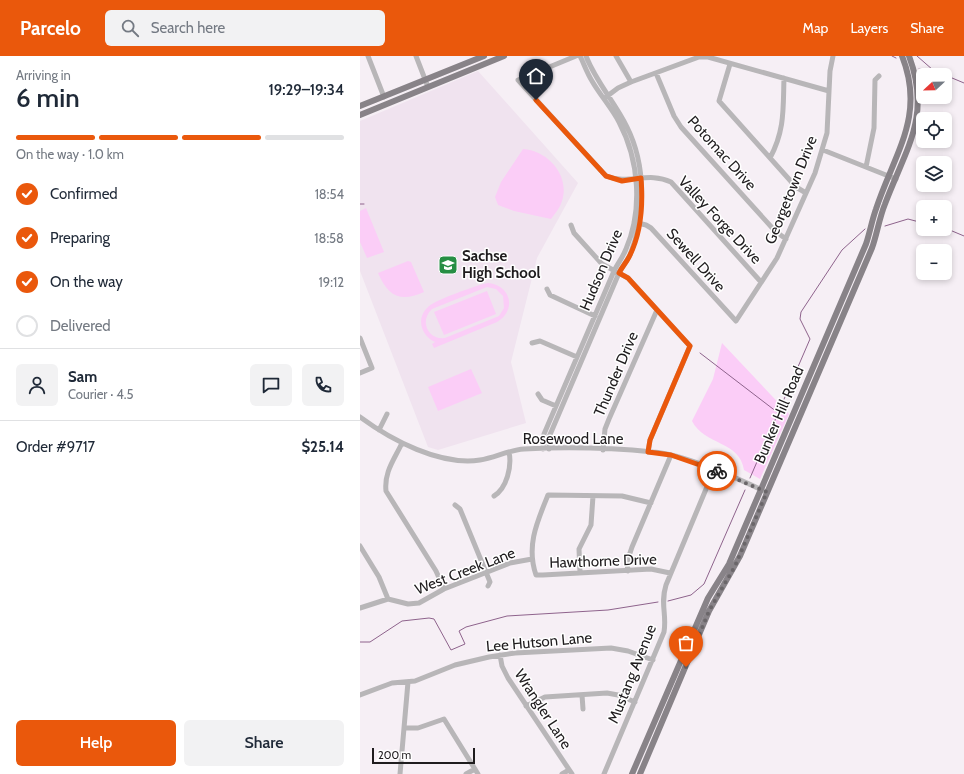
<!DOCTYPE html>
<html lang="en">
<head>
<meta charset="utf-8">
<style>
  :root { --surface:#fff; --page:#f2f2f3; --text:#1f2937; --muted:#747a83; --line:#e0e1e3; --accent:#ea580c }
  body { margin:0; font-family:Cabin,sans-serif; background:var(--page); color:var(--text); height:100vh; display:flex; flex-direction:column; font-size:15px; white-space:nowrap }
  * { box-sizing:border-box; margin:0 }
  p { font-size:13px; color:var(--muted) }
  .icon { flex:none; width:22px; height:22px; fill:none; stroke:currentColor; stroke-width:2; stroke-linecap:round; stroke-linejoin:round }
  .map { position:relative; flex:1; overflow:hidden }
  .details { display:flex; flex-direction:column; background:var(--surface); width:360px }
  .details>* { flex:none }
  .needle { width:26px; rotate:248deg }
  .controls { position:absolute; left:556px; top:12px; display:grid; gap:8px }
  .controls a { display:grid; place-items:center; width:36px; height:36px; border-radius:6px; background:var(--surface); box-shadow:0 2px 6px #0003; font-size:20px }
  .scale { position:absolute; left:12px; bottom:10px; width:103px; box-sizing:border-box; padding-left:4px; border:2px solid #1f1c1e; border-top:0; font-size:11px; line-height:14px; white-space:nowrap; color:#1f1c1e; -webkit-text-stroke:3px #fff; paint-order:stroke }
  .pin { position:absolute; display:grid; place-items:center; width:34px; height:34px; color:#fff; margin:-41px -17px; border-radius:50% 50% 50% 0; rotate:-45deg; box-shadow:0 0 4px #0007 }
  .pin .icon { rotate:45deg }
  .courier { position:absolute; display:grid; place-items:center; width:40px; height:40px; margin:-20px; border:3px solid #ea580c; border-radius:50%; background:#fff; color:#222; box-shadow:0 1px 5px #0007 }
  .summary em { font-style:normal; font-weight:600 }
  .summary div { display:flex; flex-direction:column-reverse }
  .summary { display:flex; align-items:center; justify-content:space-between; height:68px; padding:0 16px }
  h1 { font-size:26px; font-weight:600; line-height:30px }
  .bar { display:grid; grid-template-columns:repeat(4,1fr); gap:6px 4px; align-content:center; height:48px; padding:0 16px }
  .bar i { height:5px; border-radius:3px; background:var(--line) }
  .bar .active { background:var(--accent) }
  .bar p { grid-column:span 4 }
  .line { display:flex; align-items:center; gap:10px; padding:0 16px; border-top:1px solid var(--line) }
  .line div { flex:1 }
  .round { display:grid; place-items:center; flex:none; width:42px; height:42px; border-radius:6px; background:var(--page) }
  ol { padding:0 16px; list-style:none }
  li { display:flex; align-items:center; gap:12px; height:44px }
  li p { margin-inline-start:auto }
  li .icon { padding:4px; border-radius:50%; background:var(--accent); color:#fff; stroke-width:4 }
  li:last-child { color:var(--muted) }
  li i { width:22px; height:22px; border:2px solid var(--line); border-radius:50% }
  .primary-button { display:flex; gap:8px; margin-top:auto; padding:8px 16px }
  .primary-button a { flex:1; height:46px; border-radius:6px; background:var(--accent); color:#fff; font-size:16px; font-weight:600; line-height:46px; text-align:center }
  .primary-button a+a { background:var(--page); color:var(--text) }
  header { display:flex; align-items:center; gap:24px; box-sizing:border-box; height:56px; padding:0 20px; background:var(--accent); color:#fff }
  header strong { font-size:19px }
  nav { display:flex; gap:22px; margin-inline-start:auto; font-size:14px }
  .search { width:280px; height:36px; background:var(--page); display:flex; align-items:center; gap:10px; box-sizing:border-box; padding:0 14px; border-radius:6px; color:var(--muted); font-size:15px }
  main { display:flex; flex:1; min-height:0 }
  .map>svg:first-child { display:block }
</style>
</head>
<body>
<header>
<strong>Parcelo</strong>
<div class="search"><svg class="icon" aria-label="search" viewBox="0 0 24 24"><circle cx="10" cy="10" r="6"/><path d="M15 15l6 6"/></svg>Search here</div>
<nav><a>Map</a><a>Layers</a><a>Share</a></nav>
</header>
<main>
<section class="details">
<div class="summary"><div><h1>6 min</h1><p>Arriving in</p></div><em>19:29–19:34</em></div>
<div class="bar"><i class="active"></i><i class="active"></i><i class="active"></i><i></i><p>On the way · 1.0 km</p></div>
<ol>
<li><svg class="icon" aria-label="check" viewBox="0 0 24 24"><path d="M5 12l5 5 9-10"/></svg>Confirmed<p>18:54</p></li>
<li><svg class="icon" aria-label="check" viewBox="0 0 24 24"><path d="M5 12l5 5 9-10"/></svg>Preparing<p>18:58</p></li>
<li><svg class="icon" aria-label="check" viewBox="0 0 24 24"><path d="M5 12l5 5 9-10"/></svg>On the way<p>19:12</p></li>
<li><i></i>Delivered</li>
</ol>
<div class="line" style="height:72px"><a class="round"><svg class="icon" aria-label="person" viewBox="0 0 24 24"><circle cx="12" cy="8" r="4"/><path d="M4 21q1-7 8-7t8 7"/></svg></a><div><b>Sam</b><p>Courier · 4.5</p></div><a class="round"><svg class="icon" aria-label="chat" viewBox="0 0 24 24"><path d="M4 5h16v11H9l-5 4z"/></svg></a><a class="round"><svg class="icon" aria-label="phone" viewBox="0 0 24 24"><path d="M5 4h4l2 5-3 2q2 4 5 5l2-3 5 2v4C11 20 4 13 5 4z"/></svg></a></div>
<div class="line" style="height:52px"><div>Order #9717</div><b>$25.14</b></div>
<div class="primary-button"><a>Help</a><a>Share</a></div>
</section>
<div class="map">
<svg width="604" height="718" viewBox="0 0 604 718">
  <rect width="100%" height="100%" fill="#f6eff5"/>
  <!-- built -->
  <path fill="#f0e3ef" d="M118,15L218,127L177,202L151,306L166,367L78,394L68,391L0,215V65Z"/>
  <!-- green -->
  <path fill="#fbcdf7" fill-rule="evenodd" d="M163,93C190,95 213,123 200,150C198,154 194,159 191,163L154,155L138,149L135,141L141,126Z
    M6,152L24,196L7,202L0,186V155Z
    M48,205L51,206L64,236C40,247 28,240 18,217Z
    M128,227C151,229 157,254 137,266L74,292L72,288L75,286C62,280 55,263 68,251C75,244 117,229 128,227ZM127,231L136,233L143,240L144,252L139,260L85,282C68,284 59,265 72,253Z
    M127,235L136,258L84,279L74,256Z
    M362,287L429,358L400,423L384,414C380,385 344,389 332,365L353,323Z
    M111,313L122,337L78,355L68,331Z"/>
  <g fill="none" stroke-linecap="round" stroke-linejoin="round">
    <!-- stream -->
    <path stroke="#8e638c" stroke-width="1" d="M532,0L536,2
      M557,0L573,14
      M559,13L573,14L604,27
      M0,148H4
      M525,170L548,163L563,167
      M585,172L604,180
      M340,297L417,356
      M390,422L450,283L440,263L441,256L482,194L505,173
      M308,545L331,539L344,528L385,434
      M0,586H10L42,565L69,562L74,563L91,594L105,588L99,575L106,571L147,560L248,554L298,546"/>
    <!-- minor -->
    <path stroke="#b8b6b8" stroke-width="5" d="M8,0L24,41
      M56,0L68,31
      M216,0L158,24L246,120C269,129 288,115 311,126L401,226
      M256,0L271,26
      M370,8L359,45L436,131L446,137
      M296,17L314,60L321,71L415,175L426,183
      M246,41L258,32L271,26L339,1H348L469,35
      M463,94L536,123
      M410,102C425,74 423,53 424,22
      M506,111L514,72L515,24L519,20
      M274,166L286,169L291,172L376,265L417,202L455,117L467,77L470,15L473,0
      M211,169L214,177L242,208L268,222L330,290L290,384L288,396
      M187,233L190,239L235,260
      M0,282L12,312L0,317
      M172,287L180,285L217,301
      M178,338L182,344L196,350
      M0,361C31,384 80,410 120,404C134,402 149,394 164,393C204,391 253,392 293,396C323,398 377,422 404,435
      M19,374L27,358
      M42,387C34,404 24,416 26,435L76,515L84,533
      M183,393L184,378L254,215C258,207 263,201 266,193C283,153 279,104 259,66C251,51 240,39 232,25C227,17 224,8 220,0
      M189,393V381L259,217C262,211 267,205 270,199C286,159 286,109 267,71C255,46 236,26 226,0
      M243,394L245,373L249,363L297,254
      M134,440C147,432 152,410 149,396
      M291,447L262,440L188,439C177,466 166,490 176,519H183L291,513L310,517
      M95,449L100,453L130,526L128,530
      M0,490L19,521L28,543
      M268,515L267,506L272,491L311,399
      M220,517L219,493L231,469L233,440
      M0,552L28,543L48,548L59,547L84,533L150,507L172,503
      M140,599L142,610L148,622L212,718
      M0,639L32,627L55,625L95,609L129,601L155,597L251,592L268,595L293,604
      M222,639L223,653
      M166,650L185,641L247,637L258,639L275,646
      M44,672H58L84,663L118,718
      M40,718L48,626
      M106,718L115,713
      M202,718L209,714
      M244,718L304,576C307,558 300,548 306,529L354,414"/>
    <!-- major -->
    <path stroke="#888388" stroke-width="6" d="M0,50L124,0
      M0,59L144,0
      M272,718L348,542L369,508L506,188C510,176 512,164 516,153C534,98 566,60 542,0
      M280,718L349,555L380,500L512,192C517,178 519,163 525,148C545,94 572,61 549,0"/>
  </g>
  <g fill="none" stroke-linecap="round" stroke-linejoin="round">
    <!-- done -->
    <path stroke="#6a6669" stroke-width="4" stroke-dasharray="0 7.2" d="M326,611L349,555L375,510L407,436L357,415"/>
    <!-- route -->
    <path stroke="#ea580c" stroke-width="5" d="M176,44L246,120L262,125L281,122C283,147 281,178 269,201C266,207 262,211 259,217L268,222L330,290L290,384L288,396L311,399L357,415"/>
  </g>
  <!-- icons -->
  <defs>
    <g id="school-square" transform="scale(1)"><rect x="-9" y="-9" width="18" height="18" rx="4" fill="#278e44" stroke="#fff"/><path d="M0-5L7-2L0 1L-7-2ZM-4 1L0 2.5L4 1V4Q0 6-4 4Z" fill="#fff"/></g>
  </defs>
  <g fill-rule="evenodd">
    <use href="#school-square" x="88" y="209"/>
  </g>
  <g text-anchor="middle" stroke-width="3" stroke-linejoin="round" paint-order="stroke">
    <!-- street labels -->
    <g font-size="15" fill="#1f1c1e" stroke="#fff">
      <text transform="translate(362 97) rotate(48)" y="5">Potomac Drive</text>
      <text transform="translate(431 134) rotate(-68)" y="5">Georgetown Drive</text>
      <text transform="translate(360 164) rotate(47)" y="5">Valley Forge Drive</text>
      <text transform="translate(336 204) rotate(48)" y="5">Sewell Drive</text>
      <text transform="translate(241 214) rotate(-67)" y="5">Hudson Drive</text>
      <text transform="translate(256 318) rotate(-67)" y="5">Thunder Drive</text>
      <text transform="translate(419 359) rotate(-67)" y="5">Bunker Hill Road</text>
      <text x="213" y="388">Rosewood Lane</text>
      <text transform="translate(243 505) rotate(-2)" y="5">Hawthorne Drive</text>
      <text transform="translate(105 515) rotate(-21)" y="5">West Creek Lane</text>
      <text transform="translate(179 586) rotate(-5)" y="5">Lee Hutson Lane</text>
      <text transform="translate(272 618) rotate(-68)" y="5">Mustang Avenue</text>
      <text transform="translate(183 653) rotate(57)" y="5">Wrangler Lane</text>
    </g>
    <!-- poi labels -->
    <g font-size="15" font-weight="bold" fill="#1f1c1e" stroke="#fff" text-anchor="start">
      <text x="102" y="205">Sachse<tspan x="102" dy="17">High School</tspan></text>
    </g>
  </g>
</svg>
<div class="controls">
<a><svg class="needle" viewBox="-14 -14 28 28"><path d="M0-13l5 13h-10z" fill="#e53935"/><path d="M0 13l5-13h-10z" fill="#747a83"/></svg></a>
<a><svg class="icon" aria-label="locate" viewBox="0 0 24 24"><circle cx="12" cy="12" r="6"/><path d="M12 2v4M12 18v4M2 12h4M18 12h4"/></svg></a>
<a><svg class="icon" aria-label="layers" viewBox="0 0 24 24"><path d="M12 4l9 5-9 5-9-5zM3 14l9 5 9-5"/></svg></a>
<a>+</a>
<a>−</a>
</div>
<div class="scale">200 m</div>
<div class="pin" style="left:326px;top:611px;background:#ea580c"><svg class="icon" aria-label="bag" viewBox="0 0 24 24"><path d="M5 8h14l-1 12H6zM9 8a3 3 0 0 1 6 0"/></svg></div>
<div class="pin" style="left:176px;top:44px;background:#1f2937"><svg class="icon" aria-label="home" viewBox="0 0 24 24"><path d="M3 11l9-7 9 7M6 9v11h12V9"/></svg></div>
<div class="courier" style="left:357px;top:415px"><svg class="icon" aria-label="bike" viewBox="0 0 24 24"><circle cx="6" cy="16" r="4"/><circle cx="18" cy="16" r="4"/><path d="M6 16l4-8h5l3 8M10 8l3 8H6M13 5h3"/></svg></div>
</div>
</main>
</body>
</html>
